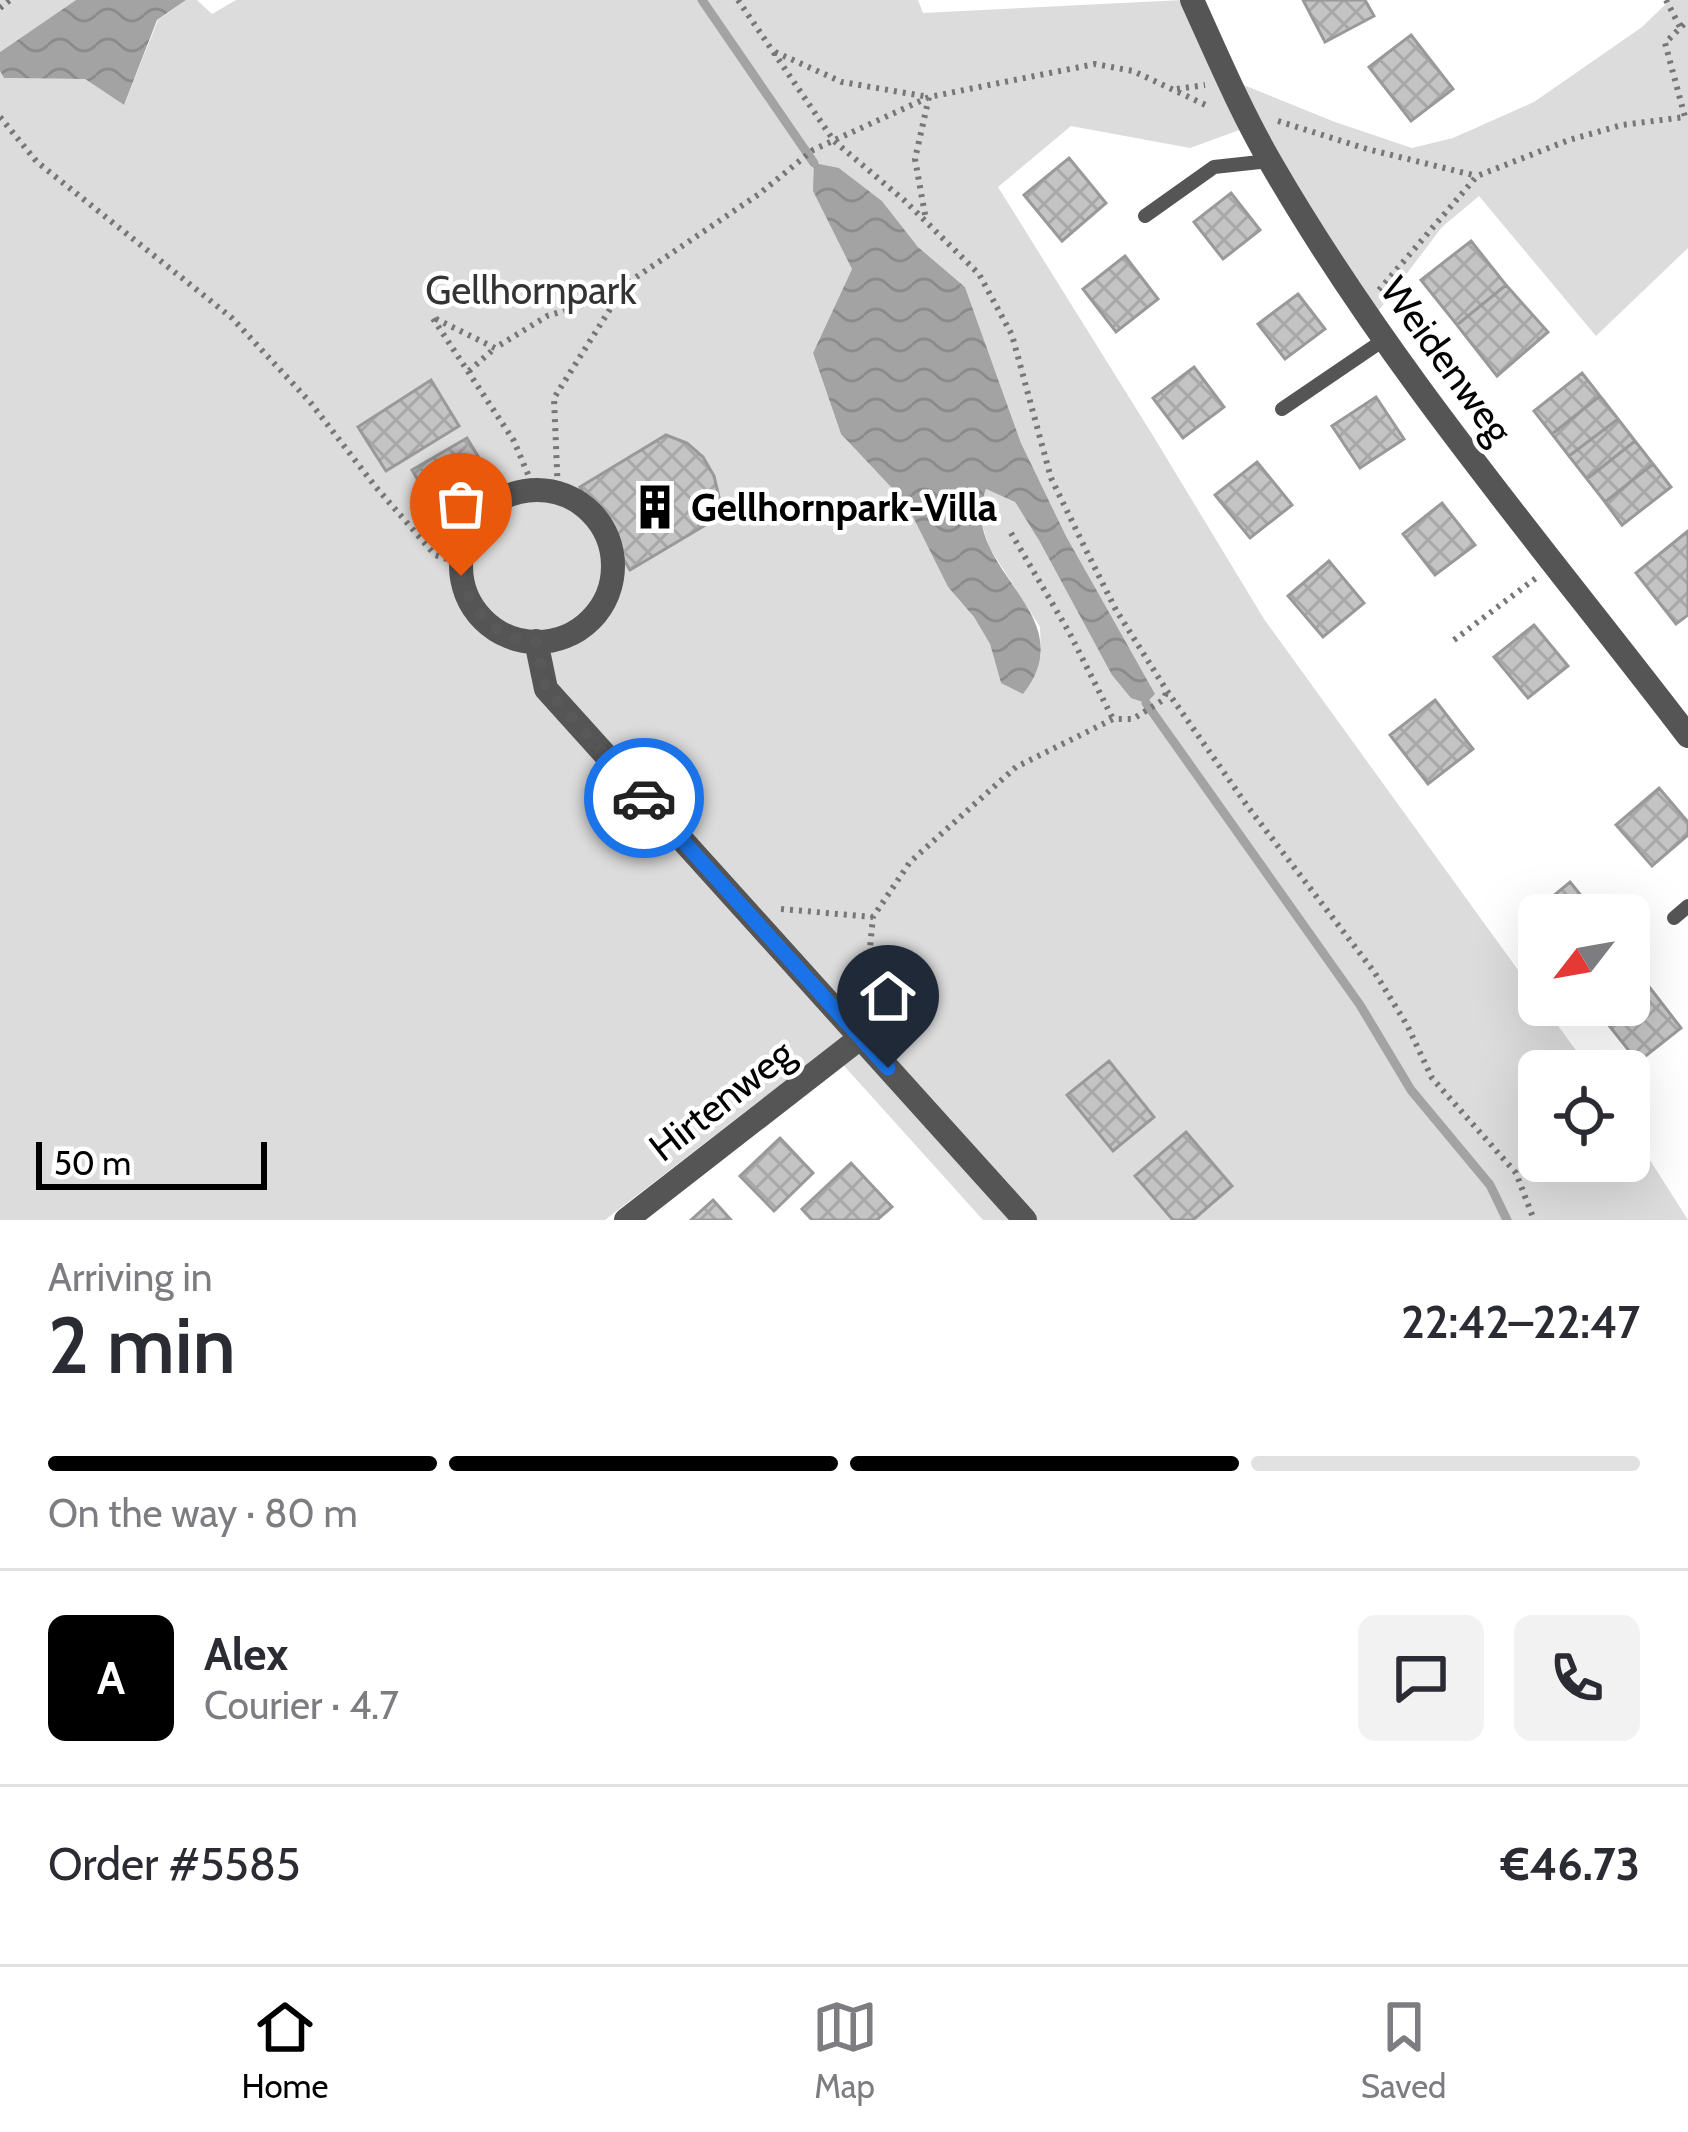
<!DOCTYPE html>
<html lang="en">
<head>
<meta charset="utf-8">
<style>
  :root { --surface:#fff; --page:#f2f2f3; --text:#2b2b33; --muted:#7c7c81; --line:#e1e1e2; --accent:#000 }
  body { margin:0; font-family:Cabin,sans-serif; background:var(--page); color:var(--text); height:100vh; display:flex; flex-direction:column; font-size:45px; white-space:nowrap }
  * { box-sizing:border-box; margin:0 }
  p { font-size:39px; color:var(--muted) }
  .icon { flex:none; width:66px; height:66px; fill:none; stroke:currentColor; stroke-width:2; stroke-linecap:round; stroke-linejoin:round }
  .map { position:relative; height:1220px; overflow:hidden }
  .details { display:flex; flex-direction:column; background:var(--surface); flex:1 }
  .details>* { flex:none }
  .needle { width:78px; rotate:239deg }
  .buttons { position:absolute; left:1518px; top:894px; display:grid; gap:24px }
  .buttons a { display:grid; place-items:center; width:132px; height:132px; border-radius:18px; background:var(--surface); box-shadow:0 12px 48px #0002; font-size:60px }
  .scale { position:absolute; left:36px; bottom:30px; width:231px; box-sizing:border-box; padding-left:12px; border:6px solid #000; border-top:0; font-size:33px; line-height:42px; white-space:nowrap; color:#000; -webkit-text-stroke:9px #fff; paint-order:stroke }
  .pin { position:absolute; display:grid; place-items:center; width:102px; height:102px; color:#fff; margin:-123px -51px; border-radius:50% 50% 50% 0; rotate:-45deg; box-shadow:0 0 12px #0007 }
  .pin .icon { rotate:45deg }
  .courier { position:absolute; display:grid; place-items:center; width:120px; height:120px; margin:-60px; border:9px solid #1a73e8; border-radius:50%; background:#fff; color:#222; box-shadow:0 3px 15px #0007 }
  .overview em { font-style:normal; font-weight:600 }
  .overview div { display:flex; flex-direction:column-reverse }
  .overview { display:flex; align-items:center; justify-content:space-between; height:204px; padding:0 48px }
  h1 { font-size:78px; font-weight:600; line-height:90px }
  .bar { display:grid; grid-template-columns:repeat(4,1fr); gap:18px 12px; align-content:center; height:144px; padding:0 48px }
  .bar i { height:15px; border-radius:9px; background:var(--line) }
  .bar .on { background:var(--accent) }
  .bar p { grid-column:span 4 }
  .line { display:flex; align-items:center; gap:30px; padding:0 48px; border-top:3px solid var(--line) }
  .line div { flex:1 }
  .round { display:grid; place-items:center; flex:none; width:126px; height:126px; border-radius:18px; background:var(--page) }
  .tabs { display:flex; justify-content:space-around; align-items:center; height:168px; border-top:3px solid var(--line); background:var(--surface); font-size:33px; color:var(--muted) }
  .tabs a { display:grid; justify-items:center; gap:6px }
  .tabs .on { color:var(--accent) }
  .map>svg:first-child { display:block }
</style>
</head>
<body>
<div class="map">
<svg width="1688" height="1220" viewBox="0 0 1688 1220">
  <defs>
    <pattern id="water-waves" width="16" height="10" patternUnits="userSpaceOnUse" patternTransform="scale(3)"><rect width="16" height="10" fill="#a3a3a3"/><path d="M0 5q4-4 8 0t8 0" fill="none" stroke="#8b8b8b"/></pattern>
    <pattern id="building-cross-hatch" width="8" height="8" patternUnits="userSpaceOnUse" patternTransform="scale(3)"><rect width="8" height="8" fill="#c4c4c4"/><path d="M0 0l8 8M0 8l8-8" fill="none" stroke="#a7a7a7"/></pattern>
  </defs>
  <rect width="100%" height="100%" fill="#fff"/>
  <!-- park -->
  <path fill="#dcdcdc" fill-rule="evenodd" d="M0,0H76L0,52Z
    M186,0H197L212,14L236,0H918L923,13L1183,0L1219,75L1335,122L1412,148L1453,138L1534,102L1642,27L1670,0H1688V248L1596,336L1479,196L1442,227L1367,326L1245,128L1190,148L1071,126L998,187L1152,434L1264,619L1539,999V1005H1543L1591,1071H1539V1161H1629V1127L1688,1220H983L828,1048L605,1220H0V71L4,78L85,79L124,105L158,20ZM839,168L882,201L918,247L965,287L1021,443L1066,536L1154,694L1040,542L1015,502L986,489L978,511L989,547L1040,627L1041,656L1001,683L990,644L974,617L948,587L906,503L841,434L813,353L852,269Z"/>
  <!-- water -->
  <path fill="url(#water-waves)" d="M76,0H186L157,20L124,105L85,79L4,78L0,71V52Z
    M814,163L839,168L882,201L918,247L965,287L1021,443L1066,536L1155,694L1146,703L1131,698L1112,675L1040,542L1015,502L986,489C955,568 1087,613 1023,694L1001,683L990,644L974,617L948,587L906,503L841,434L813,353L852,269L813,191Z"/>
  <g fill="none" stroke-linecap="round" stroke-linejoin="round">
    <!-- stream -->
    <path stroke="#a3a3a3" stroke-width="9" d="M702,0L814,163
      M1146,703L1360,1005L1411,1090L1490,1185L1507,1220"/>
  </g>
  <!-- building -->
  <path fill="url(#building-cross-hatch)" stroke="#999" stroke-width="3" d="M1303,0H1365L1374,16L1325,42Z
    M1411,35L1453,89L1411,121L1369,67Z
    M1069,158L1106,203L1062,241L1024,195Z
    M1231,193L1260,230L1223,259L1194,222Z
    M1471,241L1506,285L1457,325L1421,280Z
    M1125,256L1158,299L1116,332L1083,289Z
    M1506,285L1548,332L1497,376L1457,325Z
    M1298,294L1325,329L1285,359L1258,324Z
    M1194,367L1224,407L1183,438L1153,398Z
    M1582,373L1600,396L1552,434L1534,411Z
    M431,380L459,426L386,471L358,427Z
    M1600,396L1618,419L1569,456L1552,434Z
    M1376,397L1404,439L1360,468L1332,426Z
    M1618,419L1635,441L1587,479L1569,456Z
    M666,435L687,443L703,457L714,476L719,497L717,518L630,570L580,487Z
    M467,438L499,491L444,524L412,470Z
    M1635,441L1653,464L1605,502L1587,479Z
    M1257,462L1292,505L1250,538L1215,495Z
    M1653,464L1671,487L1622,525L1605,502Z
    M1442,503L1475,545L1435,575L1403,534Z
    M1688,531V615L1676,624L1636,573Z
    M1329,561L1364,603L1323,637L1288,596Z
    M1534,625L1568,666L1528,698L1494,657Z
    M1435,700L1473,749L1428,784L1390,735Z
    M1659,788L1688,822V835L1652,866L1616,825Z
    M1570,882L1597,915H1539V931L1528,917Z
    M1647,984L1681,1028L1638,1062L1603,1018L1620,1005H1629V998Z
    M1109,1061L1154,1117L1113,1151L1067,1095Z
    M1186,1132L1232,1186L1193,1220H1173L1135,1176Z
    M780,1138L813,1173L774,1211L740,1176Z
    M851,1163L892,1207L877,1220H812L802,1209Z
    M713,1200L731,1220H691Z"/>
  <g fill="none" stroke-linecap="round" stroke-linejoin="round">
    <!-- path -->
    <path stroke="#777" stroke-width="6" stroke-dasharray="3 6" stroke-linecap="butt" d="M738,0L834,141L905,201L979,274L1012,335L1051,478L1086,550L1116,610L1167,691L1248,807L1375,973L1407,1025L1432,1078L1516,1173L1534,1220
      M1666,0L1680,27
      M0,8L10,0
      M775,52L842,82L929,97L915,159L926,220
      M1177,89L1205,85
      M0,117L37,162L232,318L310,402L375,486L435,555L462,564
      M1278,121L1367,149L1477,176
      M1379,290L1477,176L1569,140L1622,125L1685,117L1665,43L1688,20
      M469,371L495,348
      M535,491L514,441L432,317L495,348L547,316L586,304L626,284L759,194L813,150L929,97L1095,64L1133,71L1210,107
      M558,494L554,398L624,287
      M1011,533L1069,632L1113,719
      M1454,640L1536,578
      M781,909L873,917
      M865,999L873,917L910,862L1016,767L1113,719H1133L1163,700L1167,691"/>
    <!-- service -->
    <path stroke="#555" stroke-width="14" d="M1145,216L1214,167L1269,161
      M1282,409L1385,339
      M1674,918L1688,906"/>
    <!-- minor -->
    <path stroke="#555" stroke-width="24" d="M1192,0C1217,55 1241,112 1272,165C1390,369 1545,549 1688,736
      M461 566a76 76 0 1 1 152 0a76 76 0 1 1-152 0Z
      M536,641L546,689L1025,1220
      M626,1220L860,1038"/>
  </g>
  <g fill="none" stroke-linecap="round" stroke-linejoin="round">
    <!-- done -->
    <path stroke="#595959" stroke-width="12" stroke-dasharray="0 21.6" d="M461,576C472,612 496,641 536,641L546,689L644,798"/>
    <!-- route -->
    <path stroke="#1a73e8" stroke-width="15" d="M644,798L888,1068"/>
  </g>
  <!-- icons -->
  <defs>
    <g id="building-bare" transform="scale(3.6)"><path d="M-4-6H4V6H1V3H-1V6H-4ZM-2.5-4.3h1.7v1.8h-1.7ZM.8-4.3h1.7v1.8H.8ZM-2.5-1h1.7V.8h-1.7ZM.8-1h1.7V.8H.8Z" fill="#000" stroke="#fff" stroke-width="2.5" paint-order="stroke"/></g>
  </defs>
  <g fill-rule="evenodd">
    <use href="#building-bare" x="655" y="507"/>
  </g>
  <g text-anchor="middle" stroke-width="9" stroke-linejoin="round" paint-order="stroke">
    <!-- park labels -->
    <g font-size="39" fill="#333" stroke="#fff">
      <text x="531" y="304">Gellhornpark</text>
    </g>
    <!-- street labels -->
    <g font-size="39" fill="#000" stroke="#fff">
      <text transform="translate(1447 360) rotate(54)" y="14">Weidenweg</text>
      <text transform="translate(721 1100) rotate(-38)" y="14">Hirtenweg</text>
    </g>
    <!-- poi labels -->
    <g font-size="39" font-weight="bold" fill="#000" stroke="#fff" text-anchor="start">
      <text x="691" y="521">Gellhornpark-Villa</text>
    </g>
  </g>
</svg>
<div class="buttons">
<a><svg class="needle" viewBox="-14 -14 28 28"><path d="M0-13l5 13h-10z" fill="#e53935"/><path d="M0 13l5-13h-10z" fill="#7c7c81"/></svg></a>
<a><svg class="icon" aria-label="locate" viewBox="0 0 24 24"><circle cx="12" cy="12" r="6"/><path d="M12 2v4M12 18v4M2 12h4M18 12h4"/></svg></a>
</div>
<div class="scale">50 m</div>
<div class="pin" style="left:461px;top:576px;background:#ea580c"><svg class="icon" aria-label="bag" viewBox="0 0 24 24"><path d="M5 8h14l-1 12H6zM9 8a3 3 0 0 1 6 0"/></svg></div>
<div class="pin" style="left:888px;top:1068px;background:#1f2937"><svg class="icon" aria-label="home" viewBox="0 0 24 24"><path d="M3 11l9-7 9 7M6 9v11h12V9"/></svg></div>
<div class="courier" style="left:644px;top:798px"><svg class="icon" aria-label="car" viewBox="0 0 24 24"><path d="M5 17H2v-5l4-1 3-4h7l3 4 3 1v5h-3M9 17h6M6 11h13"/><circle cx="7" cy="17" r="2"/><circle cx="17" cy="17" r="2"/></svg></div>
</div>
<section class="details">
<div class="overview"><div><h1>2 min</h1><p>Arriving in</p></div><em>22:42–22:47</em></div>
<div class="bar"><i class="on"></i><i class="on"></i><i class="on"></i><i></i><p>On the way · 80 m</p></div>
<div class="line" style="height:216px"><b class="round" style="background:var(--accent);color:#fff">A</b><div><b>Alex</b><p>Courier · 4.7</p></div><a class="round"><svg class="icon" aria-label="chat" viewBox="0 0 24 24"><path d="M4 5h16v11H9l-5 4z"/></svg></a><a class="round"><svg class="icon" aria-label="phone" viewBox="0 0 24 24"><path d="M5 4h4l2 5-3 2q2 4 5 5l2-3 5 2v4C11 20 4 13 5 4z"/></svg></a></div>
<div class="line" style="height:156px"><div>Order #5585</div><b>€46.73</b></div>
</section>
<nav class="tabs">
<a class="on"><svg class="icon" aria-label="home" viewBox="0 0 24 24"><path d="M3 11l9-7 9 7M6 9v11h12V9"/></svg>Home</a>
<a><svg class="icon" aria-label="map" viewBox="0 0 24 24"><path d="M3 6l6-2 6 2 6-2v14l-6 2-6-2-6 2zM9 4v14M15 6v14"/></svg>Map</a>
<a><svg class="icon" aria-label="saved" viewBox="0 0 24 24"><path d="M7 4h10v16l-5-4-5 4z"/></svg>Saved</a>
</nav>
</body>
</html>
